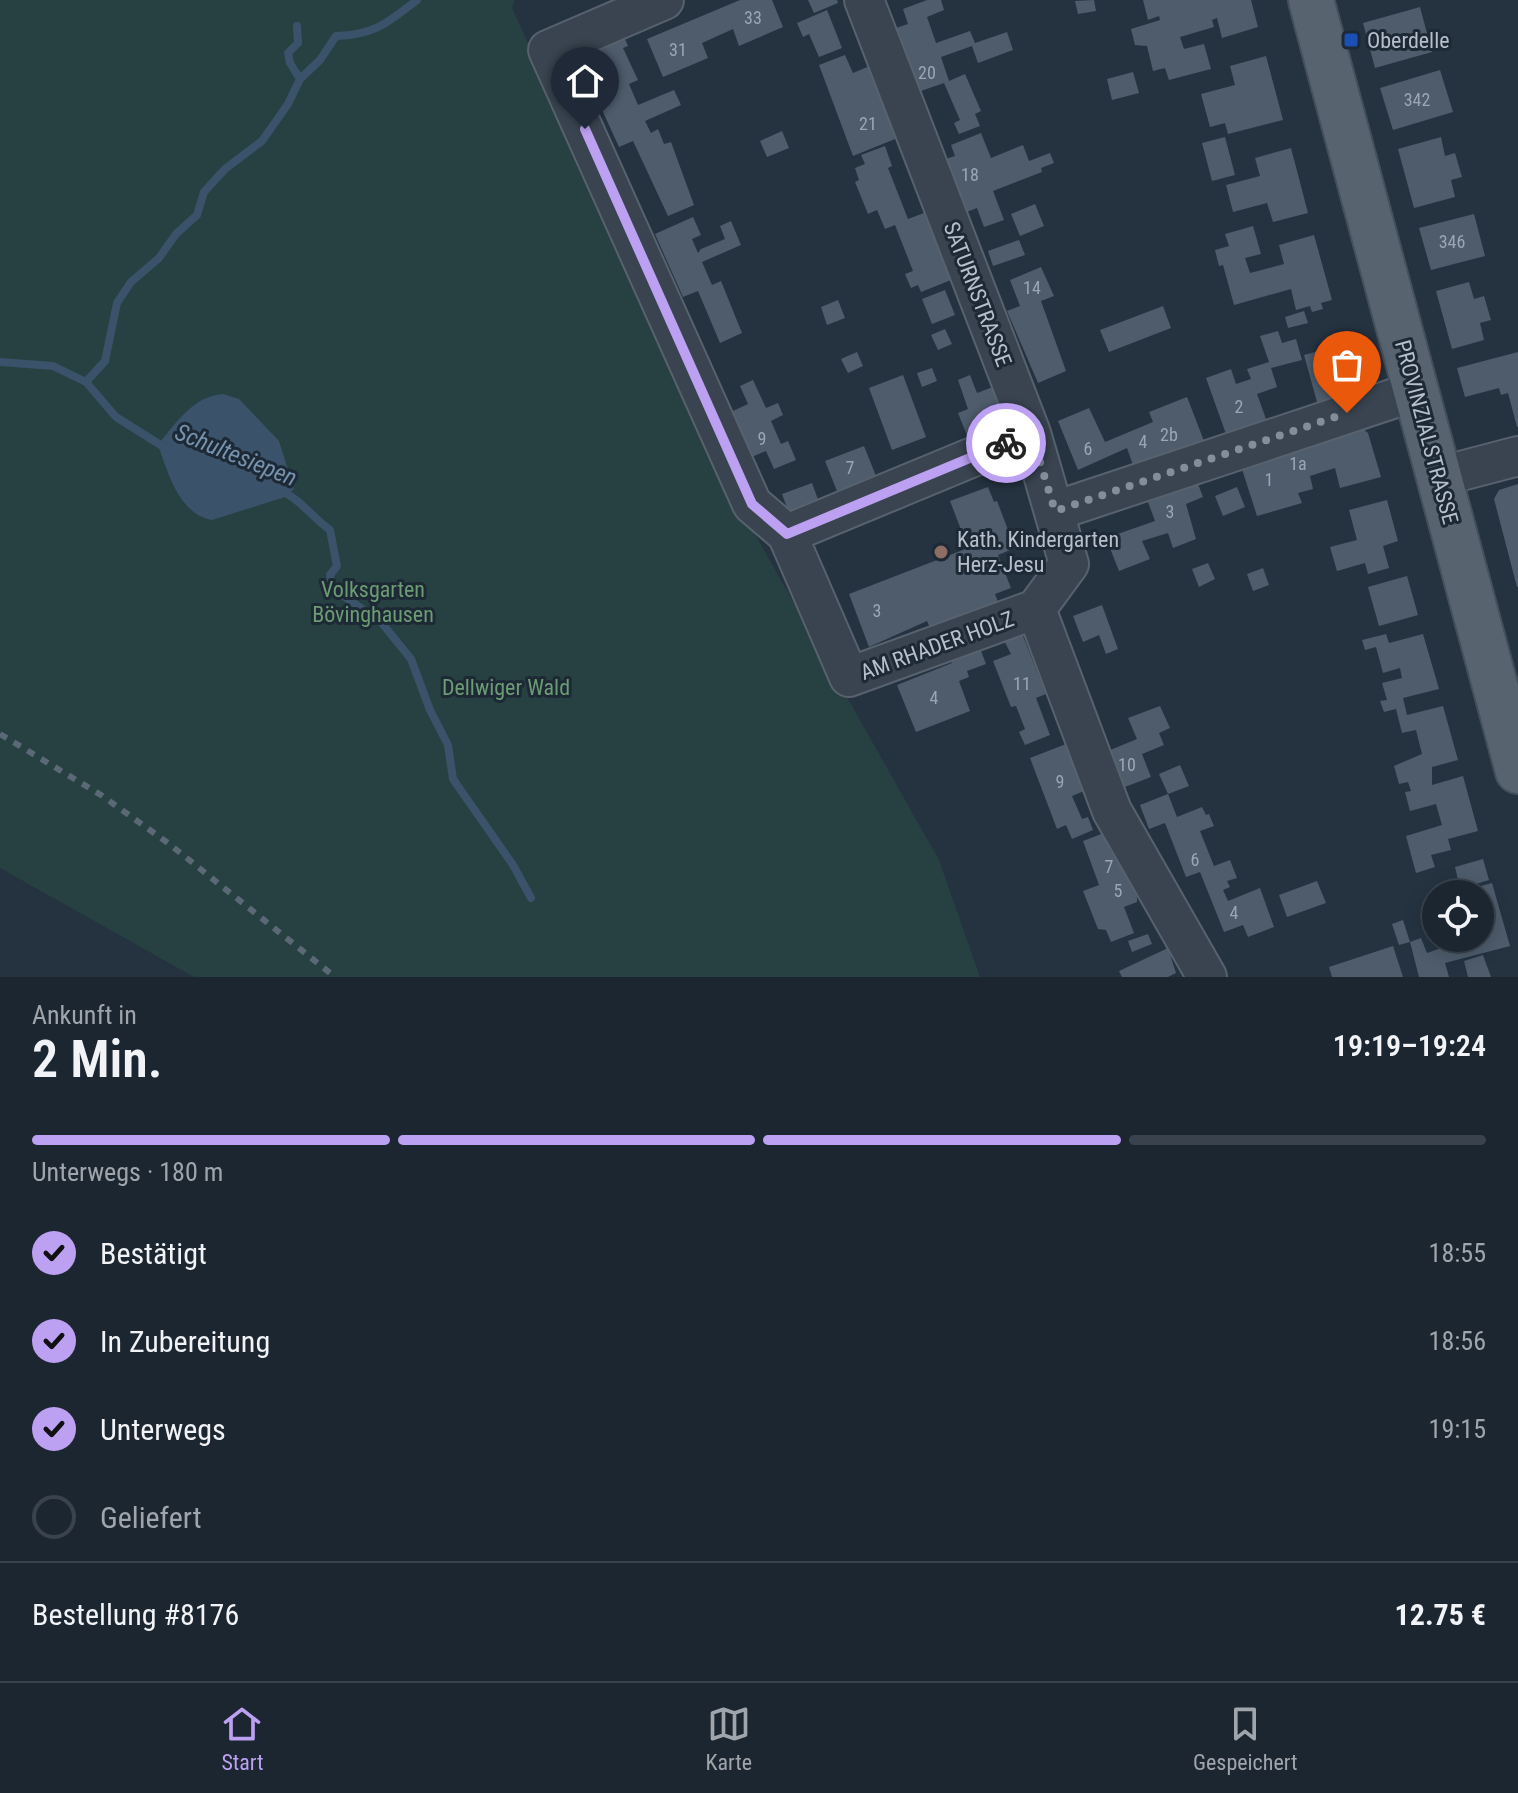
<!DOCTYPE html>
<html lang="de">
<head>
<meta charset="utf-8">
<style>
  :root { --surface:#1c2631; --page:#252e39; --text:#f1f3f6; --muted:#a0a5ab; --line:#3a434d; --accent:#bca0f2 }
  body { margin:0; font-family:"Roboto Condensed",sans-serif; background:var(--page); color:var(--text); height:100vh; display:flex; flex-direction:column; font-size:30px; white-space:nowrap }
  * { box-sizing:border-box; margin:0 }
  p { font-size:26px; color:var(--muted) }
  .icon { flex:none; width:44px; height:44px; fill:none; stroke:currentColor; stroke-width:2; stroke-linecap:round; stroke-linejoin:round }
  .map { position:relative; height:977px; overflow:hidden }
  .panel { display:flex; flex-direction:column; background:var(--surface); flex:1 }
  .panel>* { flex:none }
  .buttons { position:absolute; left:1422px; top:880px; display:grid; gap:16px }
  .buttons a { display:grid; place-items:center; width:72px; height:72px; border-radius:50%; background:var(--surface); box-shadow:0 4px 20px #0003,0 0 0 2px var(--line); font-size:40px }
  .pin { position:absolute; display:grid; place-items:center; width:68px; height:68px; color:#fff; margin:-82px -34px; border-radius:50% 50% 50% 0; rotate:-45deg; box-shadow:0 0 8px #0007 }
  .pin .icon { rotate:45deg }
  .courier { position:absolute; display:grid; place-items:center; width:80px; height:80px; margin:-40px; border:6px solid #bca0f2; border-radius:50%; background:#fff; color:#222; box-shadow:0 2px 10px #0007 }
  .summary em { font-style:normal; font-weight:600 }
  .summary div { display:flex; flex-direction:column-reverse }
  .summary { display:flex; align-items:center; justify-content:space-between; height:136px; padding:0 32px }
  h1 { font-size:52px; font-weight:600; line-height:60px }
  .bar { display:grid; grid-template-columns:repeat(4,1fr); gap:12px 8px; align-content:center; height:96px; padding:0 32px }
  .bar i { height:10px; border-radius:6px; background:var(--line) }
  .bar .active { background:var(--accent) }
  .bar p { grid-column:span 4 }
  .line { display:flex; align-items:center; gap:20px; padding:0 32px; border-top:2px solid var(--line) }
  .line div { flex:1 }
  ol { padding:0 32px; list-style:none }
  li { display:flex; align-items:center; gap:24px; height:88px }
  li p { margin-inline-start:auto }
  li .icon { padding:8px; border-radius:50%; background:var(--accent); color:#111; stroke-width:4 }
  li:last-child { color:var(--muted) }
  li i { width:44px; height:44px; border:4px solid var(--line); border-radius:50% }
  .menu { display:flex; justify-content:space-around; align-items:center; height:112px; border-top:2px solid var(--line); background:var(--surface); font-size:22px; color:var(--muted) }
  .menu a { display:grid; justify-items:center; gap:4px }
  .menu .active { color:var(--accent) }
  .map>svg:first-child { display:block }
</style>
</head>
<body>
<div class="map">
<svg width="1518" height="977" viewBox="0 0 1518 977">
  <rect width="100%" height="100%" fill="#253341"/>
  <!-- green -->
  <path fill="#274042" d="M0,0H515L512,8L743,513L939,860L980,977H194L0,868Z"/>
  <!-- water -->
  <path fill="#3a526a" d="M223,394L239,399L279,441L294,489L285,497L212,520C179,514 168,473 158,445C175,424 193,396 223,394Z"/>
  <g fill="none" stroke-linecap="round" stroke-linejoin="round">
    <!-- stream -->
    <path stroke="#3a526a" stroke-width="8" d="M297,26L298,43L288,53L290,63L300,79
      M0,362L53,366L86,382L105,361L117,303L131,282L159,258L176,234L197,215L204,192L225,169L262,141L288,104L300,79L320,60L336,36C375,35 387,23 417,0
      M86,382L116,417L167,449
      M281,491C299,498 313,518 330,530L337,566L330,575L332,588L381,622L411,659L430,710L448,745L453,779L513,865L531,898"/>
  </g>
  <!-- building -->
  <path fill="#4e5c6c" d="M740,0H772L783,27L739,46L733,29L702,43L708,58L663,77L647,39Z
    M808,0H837L838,3L814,13Z
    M927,0H941L944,10L927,17L936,43L970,31L975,43L1007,32L1013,50L978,63L972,46L941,57L949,81L965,74L981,111L975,114L980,126L959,134L954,123L960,120L944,83L915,93L893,29L908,24L903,9Z
    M1094,0L1096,11L1078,14L1075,1Z
    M1143,0H1251L1258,27L1222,38L1217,18L1212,20L1214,27L1180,37L1184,49L1204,44L1211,69L1169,80L1165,68L1153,71L1147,46L1135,45L1131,29L1160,20L1159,16L1148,20Z
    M1420,7L1432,52L1375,68L1363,23Z
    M827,10L842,48L819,57L809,34L803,37L797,23Z
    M620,27L628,46L623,48L638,80L629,84L638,105L674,90L681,105L645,121L651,133L658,129L664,144L671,142L694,205L668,216L633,141L619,147L582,66L602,57L595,37Z
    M845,55L853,73L872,65L900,137L853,156L819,65Z
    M1266,56L1283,120L1228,134L1225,123L1210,127L1201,94L1235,85L1230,66Z
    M1440,70L1453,112L1393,130L1380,88Z
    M1133,72L1139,93L1112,100L1107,79Z
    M782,131L789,148L767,157L760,141Z
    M981,133L991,158L1023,145L1029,161L1050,153L1054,163L1041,168L1042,172L993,191L1004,220L984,227L977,208L964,213L942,160L955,156L951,145Z
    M1225,137L1235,175L1212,181L1202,143Z
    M1441,137L1445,156L1455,153L1462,177L1451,180L1455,197L1414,208L1398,149Z
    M885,146L892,166L888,168L908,219L924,213L951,280L921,292L918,285L911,288L905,274L913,271L895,225L885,229L877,210L868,214L855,182L859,180L855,168L865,164L861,155Z
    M1291,148L1308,213L1273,222L1267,203L1233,212L1226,185L1260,176L1255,158Z
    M1035,204L1044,226L1020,236L1011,214Z
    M1474,214L1485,256L1431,270L1419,228Z
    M693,217L701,235L692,239L698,253L701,249L725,239L720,226L731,221L741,245L702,262L712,285L721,281L742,333L720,343L698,291L683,297L655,234Z
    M1253,226L1261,254L1245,258L1250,273L1284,264L1279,245L1314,235L1332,300L1321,303L1323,309L1312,312L1310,306L1296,310L1291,289L1234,305L1223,265L1219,266L1215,250L1229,246L1225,234Z
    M1019,240L1025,255L993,266L988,251Z
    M1041,267L1054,296L1041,301L1066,371L1038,383L1007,311L1020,306L1010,280Z
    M1469,282L1474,299L1484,296L1491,320L1480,323L1484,340L1452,349L1436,291Z
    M945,290L955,315L932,324L922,299Z
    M838,300L845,318L827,325L821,307Z
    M1163,306L1171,328L1109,352L1100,330Z
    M1304,311L1308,323L1288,328L1285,317Z
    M945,329L952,344L938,350L931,335Z
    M1278,331L1282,343L1296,339L1302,360L1271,368L1277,387L1257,394L1266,419L1226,434L1206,378L1231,369L1236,384L1251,379L1247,369L1269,362L1260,336Z
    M1344,344L1356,388L1353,393L1317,402L1304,355Z
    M857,352L863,366L848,373L841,359Z
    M1518,352V427H1517L1508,393L1501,395L1499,388L1465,397L1457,368Z
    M932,368L937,381L922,387L917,373Z
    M903,375L926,437L892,450L869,388Z
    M970,375L977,393L998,385L1013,423L968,438L958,413L968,409L958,380Z
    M753,380L766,408L778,403L783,415L771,421L781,444L788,441L796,460L774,469L766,451L752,457L733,411L748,404L740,386Z
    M1187,397L1204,441L1134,468L1127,448L1078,470L1058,421L1089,408L1105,442L1153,422L1149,412Z
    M1363,429L1368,433L1381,477L1340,488L1335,468L1310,476L1313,489L1298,493L1302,503L1257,516L1241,466Z
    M864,446L876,476L837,491L825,461Z
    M812,483L820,505L790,516L782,494Z
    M1198,484L1203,497L1186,504L1196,539L1173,548L1168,533L1142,541L1150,559L1119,571L1106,538L1155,521L1148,502Z
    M1518,484V587H1517L1494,499L1499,490Z
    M988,487L994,502L997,501L1015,548L998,555L1011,588L995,594L998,602L930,628L927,621L869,647L849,594L968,548L950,501Z
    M1237,487L1245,507L1223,516L1215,496Z
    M1387,500L1398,541L1383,546L1389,568L1368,574L1365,563L1337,571L1330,547L1357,540L1349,510Z
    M1208,563L1215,579L1199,587L1192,569Z
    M1263,568L1269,585L1253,591L1247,574Z
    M1407,576L1418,615L1379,626L1368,587Z
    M1102,605L1118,649L1106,654L1099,635L1083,642L1073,616Z
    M1019,626L1046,694L1036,698L1050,735L1025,745L1019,732L1025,729L1016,706L1011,707L993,661L1011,654L1000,633Z
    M1386,634L1389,643L1423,634L1439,689L1403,698L1407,715L1443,706L1458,760L1432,767V785L1463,776L1478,831L1448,839L1451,850L1431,855L1435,867L1416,873L1406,836L1442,825L1436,804L1410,811L1405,792L1411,791L1408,782L1399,784L1394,766L1422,754L1416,730L1402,733L1396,709L1384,712L1380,701L1387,700L1382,683L1402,678L1400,668L1383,673L1376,647L1365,650L1362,640Z
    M978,643L986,664L967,671L969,677L959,681L970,711L916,732L897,685L952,663L950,659Z
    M1160,706L1170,728L1159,733L1164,745L1142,754L1151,777L1117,790L1103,753L1137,739L1128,718Z
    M1066,744L1084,791L1072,796L1082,819L1088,817L1093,830L1072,839L1066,825L1057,829L1030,758Z
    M1180,765L1189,786L1168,794L1177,817L1202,807L1206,815L1209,814L1214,826L1200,831L1214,866L1230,860L1237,878L1227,881L1230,887L1223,890L1228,901L1260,888L1274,927L1248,937L1243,925L1224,932L1200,872L1186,877L1165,823L1149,829L1140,805L1168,794L1159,774Z
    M1104,833L1111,852L1119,849L1137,897V902L1124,907L1134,933L1111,942L1106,930L1098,929L1083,891L1099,885L1083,841Z
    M1483,859L1489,880L1460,889L1455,867Z
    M1317,881L1326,903L1287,917L1279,895Z
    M1492,883L1510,946L1445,963L1449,977H1419L1410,942L1421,938L1427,953L1441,948L1438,938H1480V894H1471L1470,889Z
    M1403,920L1410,942L1399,945L1392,924Z
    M1148,934L1152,944L1132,952L1128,941Z
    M1393,946L1403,977H1332L1329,967Z
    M1168,948L1176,973L1168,977H1122L1119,971Z
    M1483,955L1491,977H1468L1464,961Z"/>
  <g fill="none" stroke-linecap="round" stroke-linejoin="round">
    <!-- minor casing -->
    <g stroke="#57626e" stroke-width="42">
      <path id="minor" d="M664,0L548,50L752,504L787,534L849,677L1036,609
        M864,0L1031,433L1069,564L1036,609L1112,811L1207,977
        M1438,477L1518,456
        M1055,511L1416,391
        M787,534L1031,433"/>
    </g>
    <!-- major casing -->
    <g stroke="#46505d" stroke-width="48">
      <path id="major" d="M1311,0L1518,771"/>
    </g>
    <!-- minor -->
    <use href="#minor" stroke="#394450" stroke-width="38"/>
    <!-- major -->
    <use href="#major" stroke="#576470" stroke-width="44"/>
    <!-- rail -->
    <path stroke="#5b6977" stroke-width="6" stroke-dasharray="8 8" stroke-linecap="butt" d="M0,734L101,795L168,843L335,977"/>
  </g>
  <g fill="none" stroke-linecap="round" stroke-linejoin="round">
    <!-- done -->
    <path stroke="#838e9b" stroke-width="8" stroke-dasharray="0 14.4" d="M1006,443L1031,433L1055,511L1347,413"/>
    <!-- route -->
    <path stroke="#bca0f2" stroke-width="10" d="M585,129L752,504L787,534L1006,443"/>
  </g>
  <!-- markers -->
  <rect fill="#1a4fb4" stroke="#1e2936" stroke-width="3" x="1343" y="32" width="16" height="16" rx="4"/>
  <circle fill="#8d6e63" stroke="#1e2936" stroke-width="3" cx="941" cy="552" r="8"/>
  <g text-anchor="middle" stroke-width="6" stroke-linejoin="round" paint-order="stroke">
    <!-- number labels -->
    <g font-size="18" fill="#9ca6b3">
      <text x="753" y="24">33</text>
      <text x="678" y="56">31</text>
      <text x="927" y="79">20</text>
      <text x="1417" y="106">342</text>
      <text x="868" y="130">21</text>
      <text x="970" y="181">18</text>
      <text x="1452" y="248">346</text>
      <text x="1032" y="294">14</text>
      <text x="1239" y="413">2</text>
      <text x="1169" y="441">2b</text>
      <text x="762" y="445">9</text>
      <text x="1143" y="448">4</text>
      <text x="1088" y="455">6</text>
      <text x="1298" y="470">1a</text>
      <text x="850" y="474">7</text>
      <text x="1269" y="486">1</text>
      <text x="1170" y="518">3</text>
      <text x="877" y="617">3</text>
      <text x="1022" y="690">11</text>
      <text x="934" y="704">4</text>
      <text x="1127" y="771">10</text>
      <text x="1060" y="788">9</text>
      <text x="1195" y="866">6</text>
      <text x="1109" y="873">7</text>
      <text x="1118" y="897">5</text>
      <text x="1234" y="919">4</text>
    </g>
    <!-- poi labels -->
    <g font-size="22" fill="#b6bfcb" stroke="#1e2936" text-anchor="start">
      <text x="1367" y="48">Oberdelle</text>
      <text x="957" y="547">Kath. Kindergarten<tspan x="957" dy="25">Herz-Jesu</tspan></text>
    </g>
    <!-- street labels -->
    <g font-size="22" fill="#b6bfcb" stroke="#1e2936">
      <text transform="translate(978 294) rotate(69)" y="8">SATURNSTRASSE</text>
      <text transform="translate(1427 432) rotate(75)" y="8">PROVINZIALSTRASSE</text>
      <text transform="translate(937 645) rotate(-20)" y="8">AM RHADER HOLZ</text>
    </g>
    <!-- park labels -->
    <g font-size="22" fill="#6c9c74" stroke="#1e2936">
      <text x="373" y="597">Volksgarten<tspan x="373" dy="25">Bövinghausen</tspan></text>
      <text x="506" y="695">Dellwiger Wald</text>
    </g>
    <!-- water labels -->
    <g font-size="24" font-style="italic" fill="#7592ae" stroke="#1e2936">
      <text transform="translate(236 455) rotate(22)" y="8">Schultesiepen</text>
    </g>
  </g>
</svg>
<div class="buttons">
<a><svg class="icon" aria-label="locate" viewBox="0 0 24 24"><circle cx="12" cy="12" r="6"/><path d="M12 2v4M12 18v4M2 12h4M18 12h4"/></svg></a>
</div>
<div class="pin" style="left:1347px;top:413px;background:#ea580c"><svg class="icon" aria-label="bag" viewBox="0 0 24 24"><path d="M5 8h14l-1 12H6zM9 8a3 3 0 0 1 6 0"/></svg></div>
<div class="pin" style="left:585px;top:129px;background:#1f2937"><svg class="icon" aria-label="home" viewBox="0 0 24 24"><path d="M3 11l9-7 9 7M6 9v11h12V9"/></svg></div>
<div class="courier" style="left:1006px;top:443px"><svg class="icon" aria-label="bike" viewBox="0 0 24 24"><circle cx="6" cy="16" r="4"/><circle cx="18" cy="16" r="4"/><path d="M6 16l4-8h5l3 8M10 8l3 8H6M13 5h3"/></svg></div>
</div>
<section class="panel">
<div class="summary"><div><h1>2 Min.</h1><p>Ankunft in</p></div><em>19:19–19:24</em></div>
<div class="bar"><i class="active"></i><i class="active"></i><i class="active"></i><i></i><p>Unterwegs · 180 m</p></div>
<ol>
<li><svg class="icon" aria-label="check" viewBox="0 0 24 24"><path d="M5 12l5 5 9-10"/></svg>Bestätigt<p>18:55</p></li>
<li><svg class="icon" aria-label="check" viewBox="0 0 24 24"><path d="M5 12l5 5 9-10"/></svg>In Zubereitung<p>18:56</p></li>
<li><svg class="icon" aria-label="check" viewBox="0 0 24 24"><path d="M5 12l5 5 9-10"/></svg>Unterwegs<p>19:15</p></li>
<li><i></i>Geliefert</li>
</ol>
<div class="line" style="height:104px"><div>Bestellung #8176</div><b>12.75 €</b></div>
</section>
<nav class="menu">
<a class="active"><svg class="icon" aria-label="home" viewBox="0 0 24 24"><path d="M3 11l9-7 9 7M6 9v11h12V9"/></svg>Start</a>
<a><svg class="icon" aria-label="map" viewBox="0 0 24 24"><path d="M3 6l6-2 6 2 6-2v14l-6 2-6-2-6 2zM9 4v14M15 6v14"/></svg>Karte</a>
<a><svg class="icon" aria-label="saved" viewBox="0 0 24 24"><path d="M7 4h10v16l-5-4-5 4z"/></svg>Gespeichert</a>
</nav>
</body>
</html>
